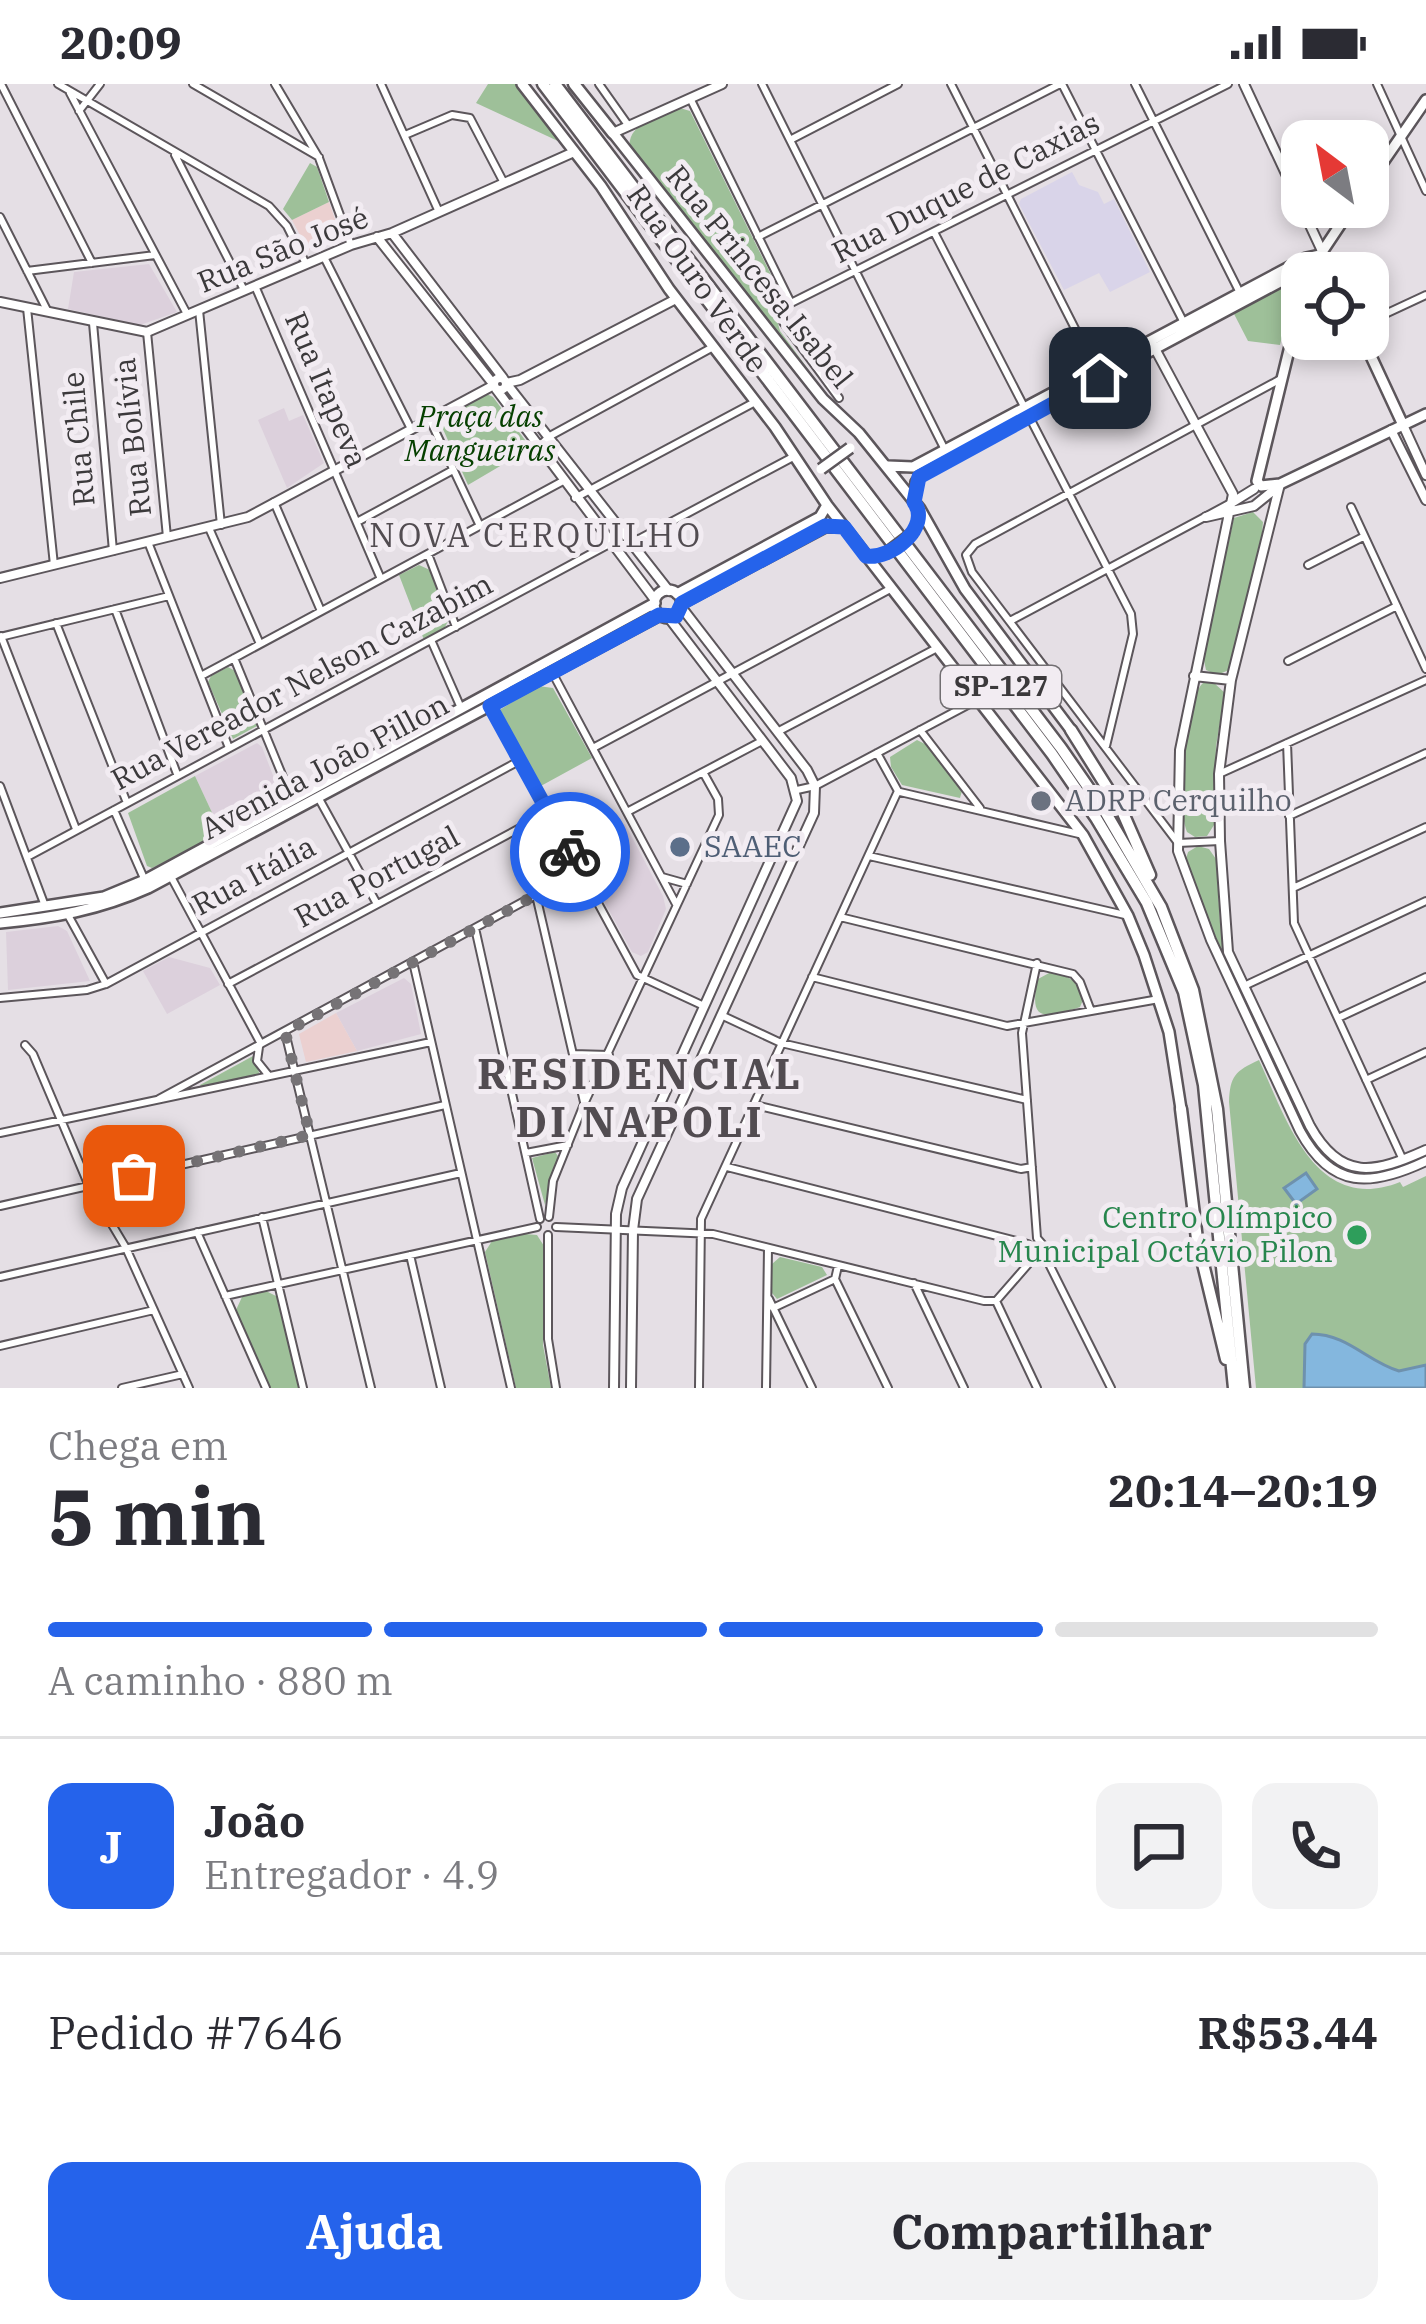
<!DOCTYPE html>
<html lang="pt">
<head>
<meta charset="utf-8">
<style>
  :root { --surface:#fff; --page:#f2f2f3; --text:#2b2b33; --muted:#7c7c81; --line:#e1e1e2; --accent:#2563eb }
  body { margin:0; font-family:"IBM Plex Serif",serif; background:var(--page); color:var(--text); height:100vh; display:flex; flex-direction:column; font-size:45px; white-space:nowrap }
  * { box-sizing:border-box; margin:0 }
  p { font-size:39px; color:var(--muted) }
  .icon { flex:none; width:66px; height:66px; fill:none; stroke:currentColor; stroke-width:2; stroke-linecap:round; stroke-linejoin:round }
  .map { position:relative; height:1304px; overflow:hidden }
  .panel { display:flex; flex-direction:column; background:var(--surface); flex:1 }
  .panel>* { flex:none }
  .needle { width:78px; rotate:328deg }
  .tools { position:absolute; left:1281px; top:36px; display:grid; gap:24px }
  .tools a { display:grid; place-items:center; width:108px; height:108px; border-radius:24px; background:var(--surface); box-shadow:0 6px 18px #0003; font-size:60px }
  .pin { position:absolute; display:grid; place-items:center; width:102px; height:102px; color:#fff; margin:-51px; border-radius:24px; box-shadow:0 6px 18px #0006 }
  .courier { position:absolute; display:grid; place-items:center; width:120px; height:120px; margin:-60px; border:9px solid #2563eb; border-radius:50%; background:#fff; color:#222; box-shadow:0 3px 15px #0007 }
  .overview em { font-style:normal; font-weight:800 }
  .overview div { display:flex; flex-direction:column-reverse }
  .overview { display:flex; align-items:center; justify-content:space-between; height:204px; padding:0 48px }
  h1 { font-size:78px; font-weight:800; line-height:90px }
  .bar { display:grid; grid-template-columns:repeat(4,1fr); gap:18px 12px; align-content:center; height:144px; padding:0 48px }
  .bar i { height:15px; border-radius:9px; background:var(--line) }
  .bar .selected { background:var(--accent) }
  .bar p { grid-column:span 4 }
  .line { display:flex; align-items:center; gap:30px; padding:0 48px; border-top:3px solid var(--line) }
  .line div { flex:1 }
  .round { display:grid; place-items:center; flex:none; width:126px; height:126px; border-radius:24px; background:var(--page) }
  .action { display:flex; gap:24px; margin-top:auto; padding:24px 48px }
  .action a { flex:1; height:138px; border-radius:24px; background:var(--accent); color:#fff; font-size:48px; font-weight:800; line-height:138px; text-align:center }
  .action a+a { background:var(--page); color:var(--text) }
  .status { display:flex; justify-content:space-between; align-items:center; height:84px; padding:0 60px; background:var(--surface); direction:ltr }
  .status svg { height:33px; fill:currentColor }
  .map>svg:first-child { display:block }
</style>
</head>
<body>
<div class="status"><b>20:09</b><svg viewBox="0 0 49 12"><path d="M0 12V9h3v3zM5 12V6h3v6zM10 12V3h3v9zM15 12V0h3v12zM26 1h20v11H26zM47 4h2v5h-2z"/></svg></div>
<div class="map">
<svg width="1426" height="1304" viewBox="0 0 1426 1304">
  <rect width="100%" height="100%" fill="#e5dfe5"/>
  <!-- built -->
  <path fill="#dcd0dc" d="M149,180L177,228L140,241L68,225L74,188Z
    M284,324L289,337L303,331L324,379L287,404L258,336Z
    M257,659L262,663L281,712L279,719L222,750L195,692Z
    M625,740L663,812L666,825L648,868L641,872L632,868L577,769Z
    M58,842L67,847L90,897L8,906L6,848Z
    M169,873L210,884L220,901L167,930L143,887Z
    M404,894L411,900L421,950L357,967L336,929Z"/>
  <!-- industrial -->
  <path fill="#d9d4e9" d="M1072,88L1079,101L1098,108L1104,120L1114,115L1150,188L1110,208L1099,189L1064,206L1019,120L1021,115Z"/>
  <!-- medical -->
  <path fill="#ebd0d0" d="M329,118L341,153L308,166L292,136Z
    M336,929L357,967L306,978L299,950Z"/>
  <!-- green -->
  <path fill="#9ec099" d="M488,0H517L560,58L476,19Z
    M680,24L690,27L782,213L777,236L780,247L833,319L630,66C625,39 660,33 680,24Z
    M310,79L317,83L329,118L292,136L283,125Z
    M1283,201L1291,204L1292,211L1280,261L1248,257L1233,228Z
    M485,309L493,313L531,364L468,401L438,334Z
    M1253,428L1263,438L1262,449L1229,586L1217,591L1206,586L1203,572L1234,434Z
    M419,481L430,486L448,537L444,545L424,556L399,491Z
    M228,583L237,588L257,642L233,655L208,598L211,592Z
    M1213,598L1225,609L1216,662L1214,741L1207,752L1195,753L1187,748C1176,721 1182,619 1203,599Z
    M538,602L553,604L592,674L539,703L498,627Z
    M917,656L927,661L962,707L960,714L902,701L891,683L890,673Z
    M195,692L222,750L152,784L147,782L128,729Z
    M1198,762L1209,765L1216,775L1220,838L1231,890L1185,778L1188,768Z
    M1051,888C1070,893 1079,896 1083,916L1080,923C1044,935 1028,938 1038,895Z
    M253,972L260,991L202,1004L200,1001Z
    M1259,976C1286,1034 1315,1132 1400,1098L1403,1103L1426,1092V1304H1256L1229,1018C1230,992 1235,987 1259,976Z
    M555,1068L558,1072L545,1121L532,1074Z
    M525,1150L537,1151L544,1162L543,1261L551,1304H516L485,1168L492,1157Z
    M780,1173L822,1183L827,1191L777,1215L772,1209V1180Z
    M266,1207L278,1213L299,1304H270L236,1226L242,1213Z"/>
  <!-- water -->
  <path fill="#84b7de" stroke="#6e91ad" stroke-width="3" d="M1306,1089L1317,1105L1296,1120L1284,1104Z
    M1312,1250C1347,1250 1368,1278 1399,1287L1426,1281V1304H1304L1305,1260Z"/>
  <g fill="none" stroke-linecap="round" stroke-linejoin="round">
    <!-- minor casing -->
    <g stroke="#5c565b" stroke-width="10">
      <path id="minor" d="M1,0L92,179
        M58,0L269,122L287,142L306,180
        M193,0L319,73
        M275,0L319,74L351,161
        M381,0L439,128
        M599,0L628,41
        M762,0L945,366
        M951,0L1096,286
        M1062,0L1183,237
        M1135,0L1240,209
        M1377,0L1426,107
        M70,9L187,230
        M690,14L791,219
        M79,27L100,0
        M405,51L452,31L470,34L504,99
        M790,56L898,0
        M175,71L244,206
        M0,133L47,226
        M934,148L1131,530L1133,550L1106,662
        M758,153L1060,0
        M324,173L410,343
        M27,187L155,171
        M255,202L381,495
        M791,219L1228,0
        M791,219L783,228V238L839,314
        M27,224L54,481
        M199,226L221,441
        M1368,238L1426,211
        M93,239L113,467
        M147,248L167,453
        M430,336L480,442
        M539,362L550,352L713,263
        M575,414L755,318
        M274,418L321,527
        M1351,423L1426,585
        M357,438L453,386
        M209,444L260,560
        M148,458L229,664
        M428,470L456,543
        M1308,481L1363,453
        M115,525L177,690
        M1010,537L1229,420
        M56,539L127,719
        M1,552L76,745
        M0,553L169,512
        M431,556L461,624
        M234,574L292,715
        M1288,577L1397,522
        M552,588L676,820
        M201,592L563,397
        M491,622L637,891L704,922
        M920,646L980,724
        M779,647L937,564
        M1287,659L1294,839L1403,1076
        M593,664L892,504
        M1219,690L1426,596
        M0,702L45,822
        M797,706L815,702L977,616
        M900,708L1079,750
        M318,713L377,820
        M114,726L146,799
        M627,728L762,657
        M1289,732L1426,669
        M1220,757L1178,759L972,488L966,471L975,460L1279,296
        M869,772L1125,831
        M27,773L611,459L625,460L641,454L793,373
        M169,789L261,960
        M662,793L687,800
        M1293,804L1426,743
        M536,811L584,1018
        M68,831L106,900
        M840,833L1073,890L1080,898L1091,927
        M475,844L540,1135
        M413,878L511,1304
        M812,893L1007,942L1159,915
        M228,900L548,729
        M1244,902L1426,817
        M0,914L87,906L106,900L519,677
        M721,931L781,959L1027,1016
        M1338,934L1426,893
        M285,948L371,1304
        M25,961L33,970L89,1102L126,1164L189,1304
        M259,963L257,977L269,992
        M573,970L609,971
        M1366,996L1426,968
        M159,1015L580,787
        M755,1021L1021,1085L1032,1083
        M0,1049L431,958
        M526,1069L568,1061
        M727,1083L1028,1160
        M0,1122L445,1021
        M262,1133L303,1304
        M549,1133L553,1097L584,1020L719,731L718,715L703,688
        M556,1143L713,1150L984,1217H996L1044,1162L1037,1154L1022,949L1037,879
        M197,1148L266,1304
        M548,1151V1255L556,1304
        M1043,1168L1111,1304
        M410,1171L441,1304
        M838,1182L835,1195L888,1304
        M0,1193L461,1089
        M914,1199L964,1304
        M225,1212L537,1143
        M769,1215L812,1304
        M996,1217L1037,1304
        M773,1224L835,1195
        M0,1262L154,1226
        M122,1304L183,1290
        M699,1304L701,1135L898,707L877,669
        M766,1304L768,1164"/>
    </g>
    <!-- tertiary casing -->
    <g stroke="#5c565b" stroke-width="12">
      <path id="tertiary" d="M1244,0L1322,167
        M613,49L722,0
        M392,149L503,294
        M0,218L147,248L351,161L392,149L574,68
        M1153,261L1233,410L1180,666L1178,767L1211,856L1300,1047C1332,1106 1371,1103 1426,1077
        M494 300a6 6 0 1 1 12 0a6 6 0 1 1-12 0Z
        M496,305L655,516
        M1403,341L1426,391
        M1391,346L1426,416
        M1280,400L1231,596L1219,690L1220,757L1228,868L1310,1042C1341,1098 1375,1089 1426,1066
        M1233,418L1254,405
        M1206,433L1254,422L1275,405
        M0,494L248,433L494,301L377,153
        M669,507L506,299L520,296L676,215
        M1194,592L1231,596
        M614,1304L616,1130L622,1104L797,717L791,694L669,534
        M631,1304L633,1146L637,1115L814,729L815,702L807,686L682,524"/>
    </g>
    <!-- secondary casing -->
    <g stroke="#5c565b" stroke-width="14">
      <path id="secondary" d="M522,0L601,102L669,205L775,343L827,421L1083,751L1128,832L1144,871L1169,948L1181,1025
        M613,49L823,315L859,349L920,425L965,505L1071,646
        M1368,100L1426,16
        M1320,171L1352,123
        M1324,172L1332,189
        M1302,213L1257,397L1261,402L1280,400L1426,330
        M1363,255L1403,341
        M888,382L913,383L1306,174L1320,171
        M914,418L916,398L924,388L1293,191L1321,182L1324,176
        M654 520a14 14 0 1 1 28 0a14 14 0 1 1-28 0Z
        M677,510L820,433L827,421
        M682,519L825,443H843
        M0,829L104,813L145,796L655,519
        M0,839C53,834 99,826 148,804L660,531"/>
    </g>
    <!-- trunk casing -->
    <g stroke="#5c565b" stroke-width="15">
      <path id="trunk" d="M543,0L1052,670L1096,734L1147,819L1184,908L1204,1001L1234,1304
        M555,0L1061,664L1106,729L1161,823L1193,906L1217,1025L1244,1304
        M574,0L613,49
        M1071,646L1123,729L1150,791
        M1181,1025L1197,1155L1226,1275"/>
    </g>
    <!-- minor -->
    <use href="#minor" stroke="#fff" stroke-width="6"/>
    <!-- tertiary -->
    <use href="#tertiary" stroke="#fff" stroke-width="8"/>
    <!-- secondary -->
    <use href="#secondary" stroke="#fff" stroke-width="9"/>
    <!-- trunk -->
    <use href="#trunk" stroke="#fff" stroke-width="10"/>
    <!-- secondary-bridge casing -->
    <g stroke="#5c565b" stroke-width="14" stroke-linecap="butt">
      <path id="secondary-bridge" d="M821,385L850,364
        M885,470L914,448"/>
    </g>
    <!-- secondary-bridge -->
    <use href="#secondary-bridge" stroke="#fff" stroke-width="9"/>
  </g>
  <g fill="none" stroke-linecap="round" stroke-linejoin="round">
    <!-- done -->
    <path stroke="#767376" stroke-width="12" stroke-dasharray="0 21.6" d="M134,1092L310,1051L285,948L580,787L570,768"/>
    <!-- route -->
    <path stroke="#2563eb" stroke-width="15" d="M570,768L490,622L659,531L676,532L682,519L825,442L844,443L866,472C891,476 932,443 914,418L919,393L1100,294"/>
  </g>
  <!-- markers -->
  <circle fill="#6b7280" stroke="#f2ecf2" stroke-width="4.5" cx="1041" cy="717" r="12"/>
  <circle fill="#5c6f8a" stroke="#f2ecf2" stroke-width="4.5" cx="680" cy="763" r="12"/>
  <circle fill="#2e9e5b" stroke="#f2ecf2" stroke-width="4.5" cx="1357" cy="1151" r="12"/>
  <g text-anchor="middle" stroke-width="10" stroke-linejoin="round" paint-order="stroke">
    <!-- shield labels -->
    <rect fill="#f2ecf2" stroke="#726f72" stroke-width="3" x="941" y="582" width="120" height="42" rx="9"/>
    <g font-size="27" font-weight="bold" fill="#3b393b">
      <text x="1001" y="612">SP-127</text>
    </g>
    <!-- street labels -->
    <g font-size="30" fill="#3b393b" stroke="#f2ecf2">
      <text transform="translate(966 104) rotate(-27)" y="10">Rua Duque de Caxias</text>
      <text transform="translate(283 166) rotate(-22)" y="10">Rua São José</text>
      <text transform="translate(759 193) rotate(51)" y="10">Rua Princesa Isabel</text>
      <text transform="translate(697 195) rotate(55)" y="10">Rua Ouro Verde</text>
      <text transform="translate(326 306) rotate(67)" y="10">Rua Itapeva</text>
      <text transform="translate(133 353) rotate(-96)" y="10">Rua Bolívia</text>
      <text transform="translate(79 355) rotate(-95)" y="10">Rua Chile</text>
      <text transform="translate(302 598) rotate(-28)" y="10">Rua Vereador Nelson Cazabim</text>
      <text transform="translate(325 683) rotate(-28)" y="10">Avenida João Pillon</text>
      <text transform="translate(254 792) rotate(-28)" y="10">Rua Itália</text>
      <text transform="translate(377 793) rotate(-28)" y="10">Rua Portugal</text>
    </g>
    <!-- park labels -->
    <g font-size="30" font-style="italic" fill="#064000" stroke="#f2ecf2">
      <text x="480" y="343">Praça das<tspan x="480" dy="34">Mangueiras</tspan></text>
    </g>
    <!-- worship labels -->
    <g font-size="30" fill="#5b616d" stroke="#f2ecf2" text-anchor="start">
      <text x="1065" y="727">ADRP Cerquilho</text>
    </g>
    <!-- service labels -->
    <g font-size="30" fill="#4e5e75" stroke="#f2ecf2" text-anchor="start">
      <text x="704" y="773">SAAEC</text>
    </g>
    <!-- leisure labels -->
    <g font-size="30" fill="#27864d" stroke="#f2ecf2" text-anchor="end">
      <text x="1333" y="1144">Centro Olímpico<tspan x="1333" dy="34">Municipal Octávio Pilon</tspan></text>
    </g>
    <!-- neighbourhood labels -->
    <g font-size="33" letter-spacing="3" fill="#524c51" stroke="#f2ecf2">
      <text x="536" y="463">NOVA CERQUILHO</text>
    </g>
    <!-- district labels -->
    <g font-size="42" font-weight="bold" letter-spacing="3" fill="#524c51" stroke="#f2ecf2">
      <text x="640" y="1005">RESIDENCIAL<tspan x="640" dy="48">DI NAPOLI</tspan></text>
    </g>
  </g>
</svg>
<div class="tools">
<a><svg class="needle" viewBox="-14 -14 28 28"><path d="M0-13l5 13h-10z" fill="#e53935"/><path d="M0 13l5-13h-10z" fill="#7c7c81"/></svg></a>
<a><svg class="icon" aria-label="locate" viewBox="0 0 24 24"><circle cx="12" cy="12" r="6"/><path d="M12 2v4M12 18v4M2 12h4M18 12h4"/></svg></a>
</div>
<div class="pin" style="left:134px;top:1092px;background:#ea580c"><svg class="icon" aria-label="bag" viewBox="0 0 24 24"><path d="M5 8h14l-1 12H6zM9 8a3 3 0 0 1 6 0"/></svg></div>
<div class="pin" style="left:1100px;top:294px;background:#1f2937"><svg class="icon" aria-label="home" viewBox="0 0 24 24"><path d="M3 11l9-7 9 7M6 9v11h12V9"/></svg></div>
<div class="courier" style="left:570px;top:768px"><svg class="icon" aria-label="bike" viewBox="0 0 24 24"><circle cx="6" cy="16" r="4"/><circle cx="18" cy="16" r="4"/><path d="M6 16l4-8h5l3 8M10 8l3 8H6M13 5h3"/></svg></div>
</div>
<section class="panel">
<div class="overview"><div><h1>5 min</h1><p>Chega em</p></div><em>20:14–20:19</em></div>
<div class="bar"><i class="selected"></i><i class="selected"></i><i class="selected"></i><i></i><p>A caminho · 880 m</p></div>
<div class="line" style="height:216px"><b class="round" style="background:var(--accent);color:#fff">J</b><div><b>João</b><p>Entregador · 4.9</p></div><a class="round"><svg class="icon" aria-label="chat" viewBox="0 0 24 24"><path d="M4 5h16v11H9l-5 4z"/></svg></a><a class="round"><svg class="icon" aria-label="phone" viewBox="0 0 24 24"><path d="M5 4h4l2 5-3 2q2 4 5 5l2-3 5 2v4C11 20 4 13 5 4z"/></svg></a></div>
<div class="line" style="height:156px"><div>Pedido #7646</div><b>R$53.44</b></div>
<div class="action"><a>Ajuda</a><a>Compartilhar</a></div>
</section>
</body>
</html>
